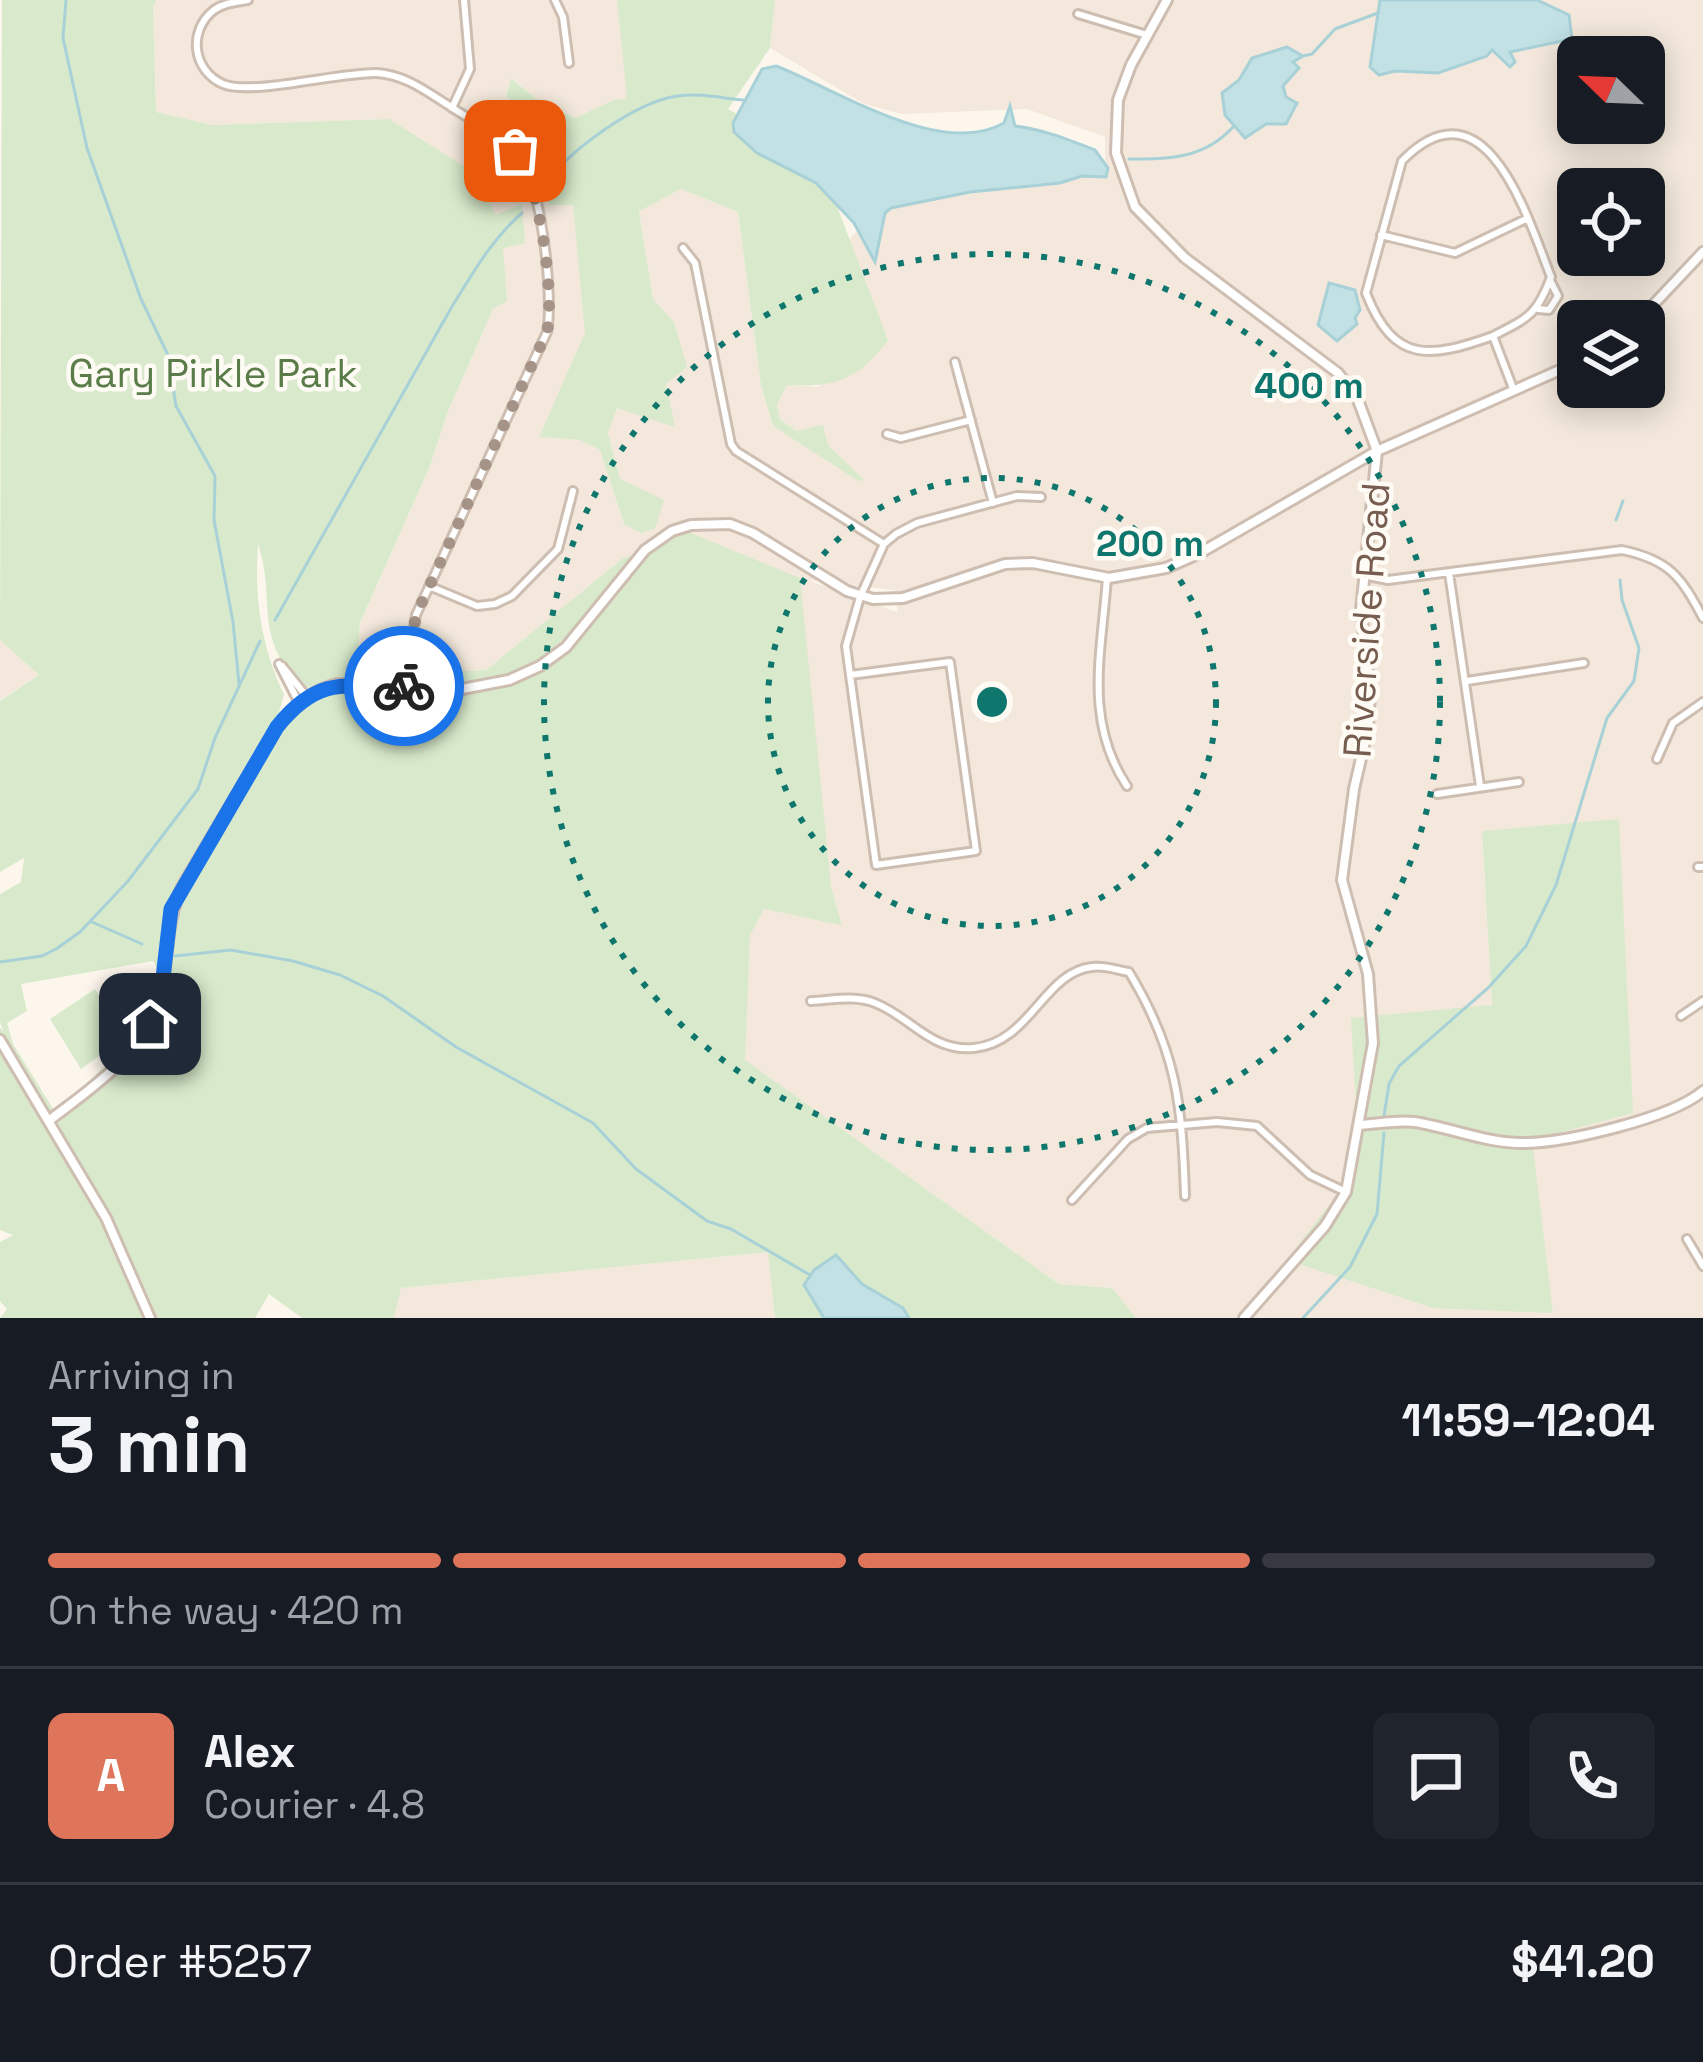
<!DOCTYPE html>
<html lang="en">
<head>
<meta charset="utf-8">
<style>
  :root { --surface:#171b24; --page:#20242c; --text:#f1f3f6; --muted:#9ea1a6; --line:#363941; --accent:#de745a }
  body { margin:0; font-family:"Space Grotesk",sans-serif; background:var(--page); color:var(--text); height:100vh; display:flex; flex-direction:column; font-size:45px; white-space:nowrap }
  * { box-sizing:border-box; margin:0 }
  p { font-size:39px; color:var(--muted) }
  .icon { flex:none; width:66px; height:66px; fill:none; stroke:currentColor; stroke-width:2; stroke-linecap:round; stroke-linejoin:round }
  .map { position:relative; height:1318px; overflow:hidden }
  .panel { display:flex; flex-direction:column; background:var(--surface); flex:1 }
  .panel>* { flex:none }
  .needle { width:78px; rotate:293deg }
  .controls { position:absolute; left:1557px; top:36px; display:grid; gap:24px }
  .controls a { display:grid; place-items:center; width:108px; height:108px; border-radius:18px; background:var(--surface); box-shadow:0 6px 30px #0003; font-size:60px }
  .pin { position:absolute; display:grid; place-items:center; width:102px; height:102px; color:#fff; margin:-51px; border-radius:24px; box-shadow:0 6px 18px #0006 }
  .courier { position:absolute; display:grid; place-items:center; width:120px; height:120px; margin:-60px; border:9px solid #1a73e8; border-radius:50%; background:#fff; color:#222; box-shadow:0 3px 15px #0007 }
  .summary em { font-style:normal; font-weight:700 }
  .summary div { display:flex; flex-direction:column-reverse }
  .summary { display:flex; align-items:center; justify-content:space-between; height:204px; padding:0 48px }
  h1 { font-size:78px; font-weight:700; line-height:90px }
  .bar { display:grid; grid-template-columns:repeat(4,1fr); gap:18px 12px; align-content:center; height:144px; padding:0 48px }
  .bar i { height:15px; border-radius:9px; background:var(--line) }
  .bar .selected { background:var(--accent) }
  .bar p { grid-column:span 4 }
  .line { display:flex; align-items:center; gap:30px; padding:0 48px; border-top:3px solid var(--line) }
  .line div { flex:1 }
  .round { display:grid; place-items:center; flex:none; width:126px; height:126px; border-radius:18px; background:var(--page) }
  .map>svg:first-child { display:block }
</style>
</head>
<body>
<div class="map">
<svg width="1703" height="1318" viewBox="0 0 1703 1318">
  <rect width="100%" height="100%" fill="#fcf6ed"/>
  <!-- residential -->
  <path fill="#f3e8db" fill-rule="evenodd" d="M157,0H617L628,100L614,101L575,118L534,97L512,78L506,97L551,128L550,205L573,204L586,333L539,437L580,440L600,450L624,524L620,479L608,433L617,408L656,418L674,322L653,299L639,210L681,189L738,212L761,385L773,426L863,479L811,429L796,431L780,419L777,405L787,385L817,387L888,340L848,241L889,194L1013,167L1105,174V137L1027,109L902,114L864,104L770,48L775,0H1703V1318H1136L1112,1288L1059,1284L744,1060L750,934L764,909L842,924L831,886L622,559L486,670L364,676L357,669L360,624L430,466L448,411L493,309L507,300L502,247L522,205L495,215L389,119L212,125L156,112L153,6ZM1578,57H1644V123H1578ZM1578,189H1644V255H1578ZM1578,321H1644V387H1578ZM807,580L894,590L898,611L897,612ZM1482,832L1553,1313L1288,1261L1349,1179L1357,1124L1352,1019L1492,1006Z
    M0,640L39,675L0,700Z
    M769,1252L775,1318H394L400,1288Z"/>
  <!-- green -->
  <path fill="#d8eacb" fill-rule="evenodd" d="M2,0H157L153,6L156,112L212,125L389,119L481,177L495,215L522,204L525,243L503,248L507,301L493,309L448,411L430,466L360,623L357,669L364,676L486,670L622,559L688,532L800,578L831,886L842,925L764,909L750,935L745,1060L1059,1284L1112,1288L1136,1318H775L768,1252L401,1288L394,1318H302L269,1294L255,1318H0L7,1309L0,1301V1242L13,1235L0,1230V1028L4,1031L0,1023V894L21,882L24,858L0,872V701L39,675L0,640ZM258,544C277,601 251,634 303,689L327,683L277,720L284,694C261,648 254,595 258,544ZM153,961L161,977L153,1022L55,1112L13,1044L7,1023L27,1011L21,984Z
    M617,0H775L770,48L728,109L819,159L888,340C859,379 836,388 787,385L777,405L780,419L796,431L823,425L828,445L865,481L857,480L773,426L761,385L738,212L681,189L639,211L653,299L674,322L687,367L666,384L675,427L617,408L608,433L620,479L664,500L655,528L641,533L624,524L600,450L580,440L539,437L585,333L573,205H549L534,149L550,127L506,97L511,78L534,97L575,118L614,100L627,99Z
    M1619,819L1633,1113L1532,1140L1553,1313L1433,1308L1287,1260L1349,1179L1357,1124L1351,1018L1492,1005L1482,831Z
    M95,989L124,1038L81,1069L50,1019Z"/>
  <!-- water -->
  <path fill="#c1e1e5" stroke="#a8d1d7" stroke-width="3" d="M1380,0H1537L1569,15L1572,39L1510,52L1515,62L1510,67L1492,50L1487,56L1438,73L1395,71L1379,75L1370,67Z
    M1287,47L1303,56L1293,62L1299,68L1283,86L1286,97L1297,103L1286,124H1266L1245,138L1225,115L1222,93L1239,80L1252,58Z
    M776,66C836,89 940,159 1004,123L1010,106L1015,126C1045,130 1067,139 1095,150L1108,168L1106,177L1082,176L1060,183L970,192L891,208L885,213L875,262L854,223L816,183L757,153L734,132L733,123L762,69Z
    M1329,283L1355,290L1360,310L1355,318L1357,324L1337,341L1318,325Z
    M836,1255L862,1284L903,1308L909,1318H824L804,1285L814,1270Z"/>
  <g fill="none" stroke-linecap="round" stroke-linejoin="round">
    <!-- stream -->
    <path stroke="#a8d1d7" stroke-width="3" d="M66,0L63,38L87,148L141,299L168,355L176,406L215,476L214,520L233,622L239,684
      M1303,56L1312,54L1335,29L1378,13
      M1129,159C1169,159 1204,159 1233,127
      M546,184C569,150 636,102 677,96C699,93 721,98 743,100
      M1616,520L1623,501
      M275,620L450,310C471,276 491,240 522,213
      M92,922L142,944
      M175,956L231,950L293,961L340,975L383,996L456,1047L593,1123L636,1169L707,1221L731,1229L810,1275
      M0,962L42,956L56,949L80,932L128,881L198,789L215,738L260,641
      M1384,1116L1389,1084L1399,1066L1488,988L1526,946L1556,885L1607,718L1634,681L1639,648L1622,600L1620,580
      M1303,1318L1350,1267L1377,1214L1384,1133"/>
    <!-- minor casing -->
    <g stroke="#cebeb2" stroke-width="12">
      <path id="minor" d="M248,0C236,2 224,3 214,10C187,31 193,71 223,84C251,96 340,72 377,73C406,75 427,92 451,107C472,121 501,135 518,154C541,180 554,297 547,332L416,615L404,686
        M555,0L563,17L569,63
        M1078,14L1147,35
        M452,108L470,69L464,0
        M1381,235L1455,253L1528,218
        M683,248L695,263L731,444L736,451L884,544
        M1538,309L1549,310L1558,296L1551,282
        M1493,336C1431,358 1394,365 1366,293L1402,161C1486,75 1528,219 1551,277C1537,315 1528,318 1493,336L1514,391
        M955,362L993,503
        M887,434L901,438L971,420
        M1449,573L1480,786
        M1363,575L1388,580L1622,550C1670,560 1681,577 1703,618
        M1107,577C1102,652 1083,720 1127,786
        M429,586L477,606L495,604L512,596L558,549L573,491
        M279,664L299,703
        M282,666L307,697
        M850,675L950,662L976,851L876,865L846,646L860,597L884,544L896,534L917,523L1017,496L1041,497
        M1467,681L1584,663
        M1657,759L1673,723L1703,702
        M1437,794L1519,782
        M1698,867H1703
        M811,1001C832,1000 855,995 875,1003C911,1017 931,1052 974,1048C1030,1043 1044,972 1092,967C1103,965 1118,970 1129,972C1177,1051 1182,1105 1185,1196
        M1681,1016L1703,1001
        M1072,1200L1128,1139L1147,1128L1217,1122L1257,1126L1310,1175L1346,1192
        M1687,1239L1703,1266"/>
    </g>
    <!-- tertiary casing -->
    <g stroke="#cebeb2" stroke-width="14">
      <path id="tertiary" d="M1167,0L1131,65L1118,100L1116,153L1135,207L1185,258L1338,373L1358,400L1377,451L1361,610L1370,691L1368,728L1354,789L1342,880L1368,974L1373,1043L1346,1192L1325,1226L1244,1318
        M1638,321L1703,252
        M0,1040L106,1218L150,1318
        M51,1119C93,1087 148,1051 160,996C169,959 165,923 182,887L277,727C294,705 310,692 336,684L462,689L509,680L540,666L566,647L645,550L672,531L691,525L730,524L753,533L847,591L873,599L903,598L1005,564L1033,563L1109,578L1166,568L1200,553L1377,451L1578,362
        M1359,1125C1377,1124 1397,1120 1415,1122C1452,1128 1488,1144 1526,1143C1569,1142 1671,1118 1703,1091"/>
    </g>
    <!-- minor -->
    <use href="#minor" stroke="#fff" stroke-width="6"/>
    <!-- tertiary -->
    <use href="#tertiary" stroke="#fff" stroke-width="8"/>
  </g>
  <g fill="none" stroke-linecap="round" stroke-linejoin="round">
    <!-- done -->
    <path stroke="#a69387" stroke-width="12" stroke-dasharray="0 21.6" d="M404,686L416,615L547,332C555,294 539,179 515,151"/>
    <!-- route -->
    <path stroke="#1a73e8" stroke-width="15" d="M150,1024L161,995L171,909L277,727C318,676 345,685 404,689V686"/>
  </g>
  <!-- distance rings -->
  <g fill="none" stroke="#0f766e" stroke-width="6" stroke-dasharray="6 12">
    <circle cx="992" cy="702" r="224"/>
    <circle cx="992" cy="702" r="448"/>
  </g>
  <g text-anchor="middle" stroke-width="9" stroke-linejoin="round" paint-order="stroke">
    <!-- park labels -->
    <g font-size="39" fill="#597c48" stroke="#fefaf4">
      <text x="213" y="387">Gary Pirkle Park</text>
    </g>
    <!-- street labels -->
    <g font-size="39" fill="#775d50" stroke="#fefaf4">
      <text transform="translate(1366 620) rotate(-86)" y="14">Riverside Road</text>
    </g>
  </g>
  <circle cx="992" cy="702" r="18" fill="#0f766e" stroke="#fefaf4" stroke-width="6"/>
  <g font-size="36" text-anchor="middle" font-weight="bold" fill="#0f766e" stroke="#fefaf4" stroke-width="9" stroke-linejoin="round" paint-order="stroke">
    <text x="1309" y="398">400 m</text>
    <text x="1150" y="556">200 m</text>
  </g>
</svg>
<div class="controls">
<a><svg class="needle" viewBox="-14 -14 28 28"><path d="M0-13l5 13h-10z" fill="#e53935"/><path d="M0 13l5-13h-10z" fill="#9ea1a6"/></svg></a>
<a><svg class="icon" aria-label="locate" viewBox="0 0 24 24"><circle cx="12" cy="12" r="6"/><path d="M12 2v4M12 18v4M2 12h4M18 12h4"/></svg></a>
<a><svg class="icon" aria-label="layers" viewBox="0 0 24 24"><path d="M12 4l9 5-9 5-9-5zM3 14l9 5 9-5"/></svg></a>
</div>
<div class="pin" style="left:515px;top:151px;background:#ea580c"><svg class="icon" aria-label="bag" viewBox="0 0 24 24"><path d="M5 8h14l-1 12H6zM9 8a3 3 0 0 1 6 0"/></svg></div>
<div class="pin" style="left:150px;top:1024px;background:#1f2937"><svg class="icon" aria-label="home" viewBox="0 0 24 24"><path d="M3 11l9-7 9 7M6 9v11h12V9"/></svg></div>
<div class="courier" style="left:404px;top:686px"><svg class="icon" aria-label="bike" viewBox="0 0 24 24"><circle cx="6" cy="16" r="4"/><circle cx="18" cy="16" r="4"/><path d="M6 16l4-8h5l3 8M10 8l3 8H6M13 5h3"/></svg></div>
</div>
<section class="panel">
<div class="summary"><div><h1>3 min</h1><p>Arriving in</p></div><em>11:59–12:04</em></div>
<div class="bar"><i class="selected"></i><i class="selected"></i><i class="selected"></i><i></i><p>On the way · 420 m</p></div>
<div class="line" style="height:216px"><b class="round" style="background:var(--accent);color:#fff">A</b><div><b>Alex</b><p>Courier · 4.8</p></div><a class="round"><svg class="icon" aria-label="chat" viewBox="0 0 24 24"><path d="M4 5h16v11H9l-5 4z"/></svg></a><a class="round"><svg class="icon" aria-label="phone" viewBox="0 0 24 24"><path d="M5 4h4l2 5-3 2q2 4 5 5l2-3 5 2v4C11 20 4 13 5 4z"/></svg></a></div>
<div class="line" style="height:156px"><div>Order #5257</div><b>$41.20</b></div>
</section>
</body>
</html>
